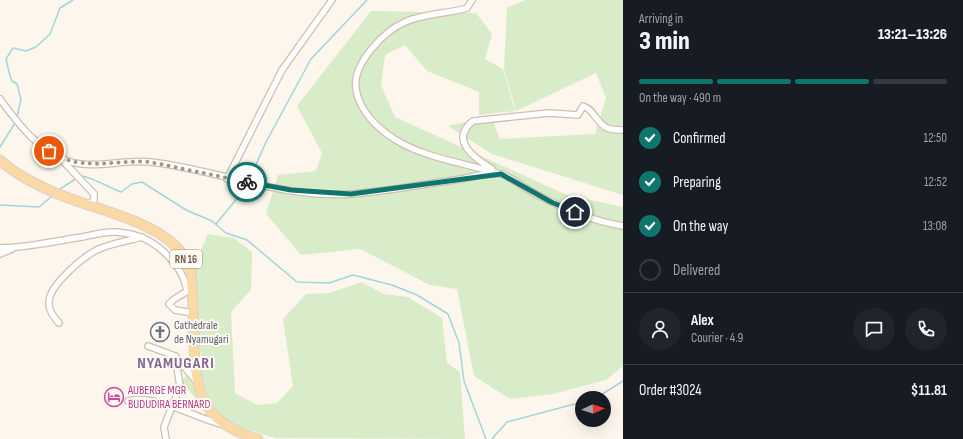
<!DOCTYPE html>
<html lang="en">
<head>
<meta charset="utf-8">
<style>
  :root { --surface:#171b24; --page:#20242c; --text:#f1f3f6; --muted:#9ea1a6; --line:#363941; --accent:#0f766e }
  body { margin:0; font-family:"Sofia Sans Condensed",sans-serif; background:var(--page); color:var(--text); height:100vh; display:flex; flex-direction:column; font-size:15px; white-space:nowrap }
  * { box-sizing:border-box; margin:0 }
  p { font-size:13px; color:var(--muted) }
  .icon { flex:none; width:22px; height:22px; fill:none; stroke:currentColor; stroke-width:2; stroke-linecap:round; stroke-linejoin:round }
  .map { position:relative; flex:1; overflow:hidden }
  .drawer { display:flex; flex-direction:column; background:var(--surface); width:340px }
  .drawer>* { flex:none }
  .needle { width:26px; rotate:86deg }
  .buttons { position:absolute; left:575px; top:391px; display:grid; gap:8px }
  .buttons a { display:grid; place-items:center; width:36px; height:36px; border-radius:50%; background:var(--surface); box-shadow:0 4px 16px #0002; font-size:20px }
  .pin { position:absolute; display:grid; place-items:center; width:34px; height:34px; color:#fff; margin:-17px; border:2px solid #fff; border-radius:50%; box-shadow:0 1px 4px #0007 }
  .courier { position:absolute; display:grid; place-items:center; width:40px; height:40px; margin:-20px; border:3px solid #0f766e; border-radius:50%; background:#fff; color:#222; box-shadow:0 1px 5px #0007 }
  .overview em { font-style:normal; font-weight:800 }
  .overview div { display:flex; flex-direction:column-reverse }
  .overview { display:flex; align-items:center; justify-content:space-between; height:68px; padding:0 16px }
  h1 { font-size:26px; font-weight:800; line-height:30px }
  .bar { display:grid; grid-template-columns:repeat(4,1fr); gap:6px 4px; align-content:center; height:48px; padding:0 16px }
  .bar i { height:5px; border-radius:3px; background:var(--line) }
  .bar .on { background:var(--accent) }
  .bar p { grid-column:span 4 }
  .line { display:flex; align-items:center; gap:10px; padding:0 16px; border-top:1px solid var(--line) }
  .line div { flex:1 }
  .round { display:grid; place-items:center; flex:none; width:42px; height:42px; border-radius:21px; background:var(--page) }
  ol { padding:0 16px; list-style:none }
  li { display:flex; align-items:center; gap:12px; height:44px }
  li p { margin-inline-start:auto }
  li .icon { padding:4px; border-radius:50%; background:var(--accent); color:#fff; stroke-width:4 }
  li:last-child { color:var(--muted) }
  li i { width:22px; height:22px; border:2px solid var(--line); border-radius:50% }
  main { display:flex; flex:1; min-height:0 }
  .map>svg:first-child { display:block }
</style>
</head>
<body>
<main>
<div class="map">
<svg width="623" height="439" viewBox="0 0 623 439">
  <rect width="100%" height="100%" fill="#fdf6ec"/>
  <!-- green -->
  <path fill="#d8ecc9" d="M525,0H623V195L492,154L448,126L491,116L500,139L595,134L606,98L596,73L516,111L504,69L507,8Z
    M371,11L476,13L492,34L485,59L503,69L515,111L479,115V92L427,71L405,45L385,55L381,85L395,117L567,195L623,207V366L606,380L553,394L510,399L474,376L457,289L430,285L360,249L301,255L266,214L278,175L316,171L322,153L297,106Z
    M208,234L234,238L252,252L251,290L231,312L235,393L257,405L277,403L293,386L283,319L306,294L330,293L361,282L384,294L408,297L442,318L447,363L460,372L465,439L275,438L214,419L181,382L201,358L193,268Z"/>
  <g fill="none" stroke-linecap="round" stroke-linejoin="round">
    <!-- stream -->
    <path stroke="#a5d3da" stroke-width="1.5" d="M17,117L21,99L17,84L12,81L10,76L6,59L13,48L26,51L36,47L50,34L60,8L73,0
      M0,147L15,123
      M80,176C91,176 109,188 121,192L132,184L142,182L186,210L212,221L226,233L247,240L297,282L329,283L353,275L392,285L417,295L448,314L459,343L464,381L486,439
      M249,181L265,144L311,59L367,0
      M60,189L77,178
      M0,205L39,207L52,196
      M216,224L248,185
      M596,398L623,381
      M492,439L507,422L582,402"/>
    <!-- street casing -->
    <g stroke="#d1beb0" stroke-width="8">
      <path id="street" d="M472,0L467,8C447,14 425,13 405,22C384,31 352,64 356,89C359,111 378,129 396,140C425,158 464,163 497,173
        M0,99C17,122 38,151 68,161C94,170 123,159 151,162C218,170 283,199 352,194C388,191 425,184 461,179C471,177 491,172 501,174C511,177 526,189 536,194C564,209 592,221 623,226
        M62,160L94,194V200L88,205
        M492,169C474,158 449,140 473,121L549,113L578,115L583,106C595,110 596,123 607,128C611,130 618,130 623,130
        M227,179L282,70L332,0
        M0,248C27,248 55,241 82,237C96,234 110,230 124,233C142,235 157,244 169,257C179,268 184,276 187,291
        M0,254L12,249
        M189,290L173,300L169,304L175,310L193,313
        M59,323C54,317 48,310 49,302C49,285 85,255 99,249C113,243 128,241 142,237
        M148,346L175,356L197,382
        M128,401C155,393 197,419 224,425
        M166,439L164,427L180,386L175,356"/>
    </g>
    <!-- primary casing -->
    <g stroke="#dad1cd" stroke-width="11">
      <path id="primary" d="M0,160C19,178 47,190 71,199C109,213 181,228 191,272C193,295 193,317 194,340C195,393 202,423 258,439"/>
    </g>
    <!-- street -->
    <use href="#street" stroke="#fff" stroke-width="5.5"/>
    <!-- primary -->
    <use href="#primary" stroke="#fbd9a5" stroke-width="9"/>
  </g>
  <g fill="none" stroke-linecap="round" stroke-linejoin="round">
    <!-- done -->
    <path stroke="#a89285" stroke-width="4" stroke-dasharray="0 7.2" d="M49,151C83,173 113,159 150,162L247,182"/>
    <!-- route -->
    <path stroke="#0f766e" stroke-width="5" d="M247,182L291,190L351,194L501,174L551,202L575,212"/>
  </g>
  <!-- icons -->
  <defs>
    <g id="church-ring" transform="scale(1)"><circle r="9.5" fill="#fffaf3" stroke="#6b7280" stroke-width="1.5"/><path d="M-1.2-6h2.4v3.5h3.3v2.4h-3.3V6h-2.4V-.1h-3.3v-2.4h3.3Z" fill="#6b7280"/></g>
    <g id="hotel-ring" transform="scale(1)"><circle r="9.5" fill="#fffaf3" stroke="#d1479c" stroke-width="1.5"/><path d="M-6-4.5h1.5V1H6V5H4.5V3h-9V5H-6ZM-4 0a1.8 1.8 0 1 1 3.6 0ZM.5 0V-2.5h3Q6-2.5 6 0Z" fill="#d1479c"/></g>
  </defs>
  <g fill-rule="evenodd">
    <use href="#church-ring" x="160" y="332"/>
    <use href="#hotel-ring" x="114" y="397"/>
  </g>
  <g text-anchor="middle" stroke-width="4" stroke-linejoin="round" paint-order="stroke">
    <!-- shield labels -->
    <rect fill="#fffaf3" stroke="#a28b7f" stroke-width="1" x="170" y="250" width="32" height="18" rx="3"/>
    <g font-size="11" font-weight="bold" fill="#7a5c4d">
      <text x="186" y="263">RN 16</text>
    </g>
    <!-- worship labels -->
    <g font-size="12" fill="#5b616d" stroke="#fffaf3" text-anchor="start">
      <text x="174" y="329">Cathédrale<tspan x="174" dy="14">de Nyamugari</tspan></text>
    </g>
    <!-- hotel labels -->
    <g font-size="12" fill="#b23c85" stroke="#fffaf3" text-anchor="start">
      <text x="128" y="394">AUBERGE MGR<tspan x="128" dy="14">BUDUDIRA BERNARD</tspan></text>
    </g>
    <!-- district labels -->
    <g font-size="16" font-weight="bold" letter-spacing="1" fill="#846695" stroke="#fffaf3">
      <text x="176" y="368">NYAMUGARI</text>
    </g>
  </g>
</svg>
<div class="buttons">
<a><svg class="needle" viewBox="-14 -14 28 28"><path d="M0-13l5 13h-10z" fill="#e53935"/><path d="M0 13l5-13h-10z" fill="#9ea1a6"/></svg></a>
</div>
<div class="pin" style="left:49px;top:151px;background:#ea580c"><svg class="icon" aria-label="bag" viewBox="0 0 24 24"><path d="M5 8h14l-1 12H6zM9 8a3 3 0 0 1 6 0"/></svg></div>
<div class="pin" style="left:575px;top:212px;background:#1f2937"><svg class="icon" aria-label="home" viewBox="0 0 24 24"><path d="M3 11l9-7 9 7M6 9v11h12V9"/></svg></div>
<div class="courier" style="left:247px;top:182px"><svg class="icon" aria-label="bike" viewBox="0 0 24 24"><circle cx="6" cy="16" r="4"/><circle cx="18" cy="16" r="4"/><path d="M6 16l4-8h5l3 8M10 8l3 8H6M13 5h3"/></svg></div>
</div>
<section class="drawer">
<div class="overview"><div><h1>3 min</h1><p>Arriving in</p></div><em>13:21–13:26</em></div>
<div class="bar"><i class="on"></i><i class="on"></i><i class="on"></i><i></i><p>On the way · 490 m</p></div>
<ol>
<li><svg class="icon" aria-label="check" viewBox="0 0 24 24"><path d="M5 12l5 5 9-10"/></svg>Confirmed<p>12:50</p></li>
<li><svg class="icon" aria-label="check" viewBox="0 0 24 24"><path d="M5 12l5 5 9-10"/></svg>Preparing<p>12:52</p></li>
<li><svg class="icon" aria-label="check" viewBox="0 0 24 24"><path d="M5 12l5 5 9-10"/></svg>On the way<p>13:08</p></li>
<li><i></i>Delivered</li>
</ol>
<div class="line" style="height:72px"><a class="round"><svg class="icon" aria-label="person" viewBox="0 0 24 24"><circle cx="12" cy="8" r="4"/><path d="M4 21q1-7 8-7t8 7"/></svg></a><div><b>Alex</b><p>Courier · 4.9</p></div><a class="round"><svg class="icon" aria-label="chat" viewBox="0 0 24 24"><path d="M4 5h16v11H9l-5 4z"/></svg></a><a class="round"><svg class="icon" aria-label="phone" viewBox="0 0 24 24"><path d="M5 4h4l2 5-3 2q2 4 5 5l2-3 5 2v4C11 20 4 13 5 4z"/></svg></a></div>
<div class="line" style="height:52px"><div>Order #3024</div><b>$11.81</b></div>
</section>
</main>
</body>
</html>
